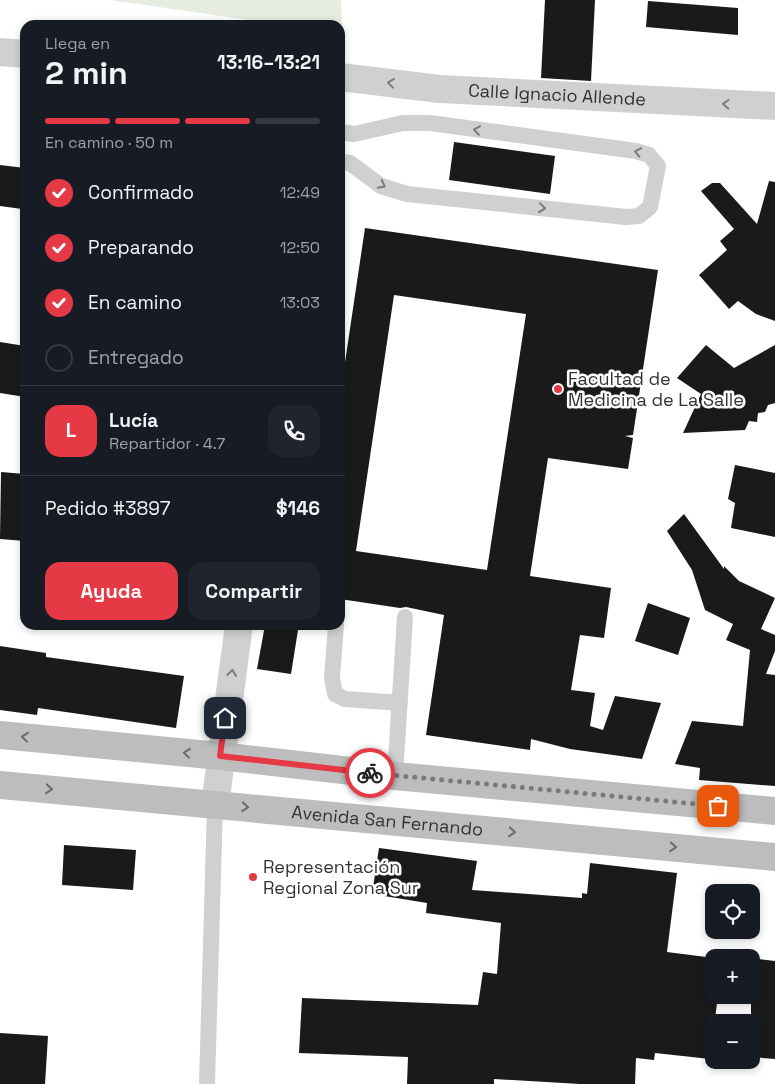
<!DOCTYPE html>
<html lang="es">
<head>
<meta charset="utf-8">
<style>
  :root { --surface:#171b24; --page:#20242c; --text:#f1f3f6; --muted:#9ea1a6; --line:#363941; --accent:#e63946 }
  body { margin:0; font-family:"Space Grotesk",sans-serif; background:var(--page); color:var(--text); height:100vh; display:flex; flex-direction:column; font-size:19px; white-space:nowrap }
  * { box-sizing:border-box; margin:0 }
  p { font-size:16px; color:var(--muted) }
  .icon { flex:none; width:28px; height:28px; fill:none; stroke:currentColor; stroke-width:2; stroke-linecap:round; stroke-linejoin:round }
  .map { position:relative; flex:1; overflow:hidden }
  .side { position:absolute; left:20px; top:20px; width:325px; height:610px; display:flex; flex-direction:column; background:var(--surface); border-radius:15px; box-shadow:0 2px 8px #0003 }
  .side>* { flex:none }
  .controls { position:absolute; left:705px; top:884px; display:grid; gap:10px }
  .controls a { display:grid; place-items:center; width:55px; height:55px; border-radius:10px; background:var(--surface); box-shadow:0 2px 8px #0003; font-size:25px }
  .pin { position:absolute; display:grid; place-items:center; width:42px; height:42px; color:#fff; margin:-21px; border-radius:10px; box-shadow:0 2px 8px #0006 }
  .courier { position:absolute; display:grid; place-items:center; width:50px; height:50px; margin:-25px; border:4px solid #e63946; border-radius:50%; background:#fff; color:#222; box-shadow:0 1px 6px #0007 }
  .summary em { font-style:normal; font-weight:600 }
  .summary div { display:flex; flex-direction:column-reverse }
  .summary { display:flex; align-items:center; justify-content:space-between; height:85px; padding:0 25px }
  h1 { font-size:32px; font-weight:600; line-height:38px }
  .bar { display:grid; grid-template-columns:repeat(4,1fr); gap:8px 5px; align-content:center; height:60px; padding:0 25px }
  .bar i { height:6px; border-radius:4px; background:var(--line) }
  .bar .active { background:var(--accent) }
  .bar p { grid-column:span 4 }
  .line { display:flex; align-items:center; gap:12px; padding:0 25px; border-top:1px solid var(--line) }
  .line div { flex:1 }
  .round { display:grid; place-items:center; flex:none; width:52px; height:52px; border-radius:15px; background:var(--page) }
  ol { padding:0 25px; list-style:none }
  li { display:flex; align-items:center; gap:15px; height:55px }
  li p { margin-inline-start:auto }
  li .icon { padding:5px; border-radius:50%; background:var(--accent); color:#fff; stroke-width:4 }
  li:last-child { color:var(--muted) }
  li i { width:28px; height:28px; border:2px solid var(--line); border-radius:50% }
  .action { display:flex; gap:10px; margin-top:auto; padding:10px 25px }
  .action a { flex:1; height:58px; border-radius:15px; background:var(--accent); color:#fff; font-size:20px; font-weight:600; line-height:58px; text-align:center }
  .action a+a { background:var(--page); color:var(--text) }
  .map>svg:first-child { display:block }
</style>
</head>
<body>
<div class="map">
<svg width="775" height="1084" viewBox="0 0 775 1084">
  <rect width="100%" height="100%" fill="#fff"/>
  <!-- green -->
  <path fill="#e6ecdf" d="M110,0H341L342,33L340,25H283Z"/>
  <!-- building -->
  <path fill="#1a1a1a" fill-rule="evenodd" d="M545,0H595L591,81L541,78Z
    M648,1L738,8V35L646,27Z
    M454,142L555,156L550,194L449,180Z
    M0,165L25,168L22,209L0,206Z
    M769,181L775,182V321L756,314L738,301L729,309L699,275L727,250L720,241L734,229L701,191L712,183H720L757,224Z
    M365,228L658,270L633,435L625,436L633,438L628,469L548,458L530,576L611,588L604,638L580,635L571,690L595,693L590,726L603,730L615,696L661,703L642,759L570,749L531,739L530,750L426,735L444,615L406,607L400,608L340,599V396ZM394,295L526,314L487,570L356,551Z
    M0,342L25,346V397L0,393Z
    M706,345L734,368L775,345V403L768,405L765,412L758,413L757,422L749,421L745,430L683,433L701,394L677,378Z
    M735,465L775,473V537L731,528L735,503L728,499Z
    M1,472L25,474V541L0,539Z
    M684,514L724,569V566L739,581L775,598L761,629L775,635V651L766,674L775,675V786L699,780L700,768L675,764L692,721L743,726L750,650L726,640L733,624L705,610L692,570L667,531Z
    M648,603L690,618L678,655L635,641Z
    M265,625L298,630L291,674L257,669Z
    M0,646L46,653V657L184,676L176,728L38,708L37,715L0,710Z
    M64,845L136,850L133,890L62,885Z
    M379,848L477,861L472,890L582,898V893L587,894L590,863L677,873L667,952L714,958V995H718L710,1059L655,1053L654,1060L636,1058L635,1084H580L494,1079V1084H407L408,1057L299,1053L302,998L478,1005L483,972L497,974L501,923L426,913L427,903L372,894Z
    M751,958L775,961V1059L751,1057Z
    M0,1033L48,1036L45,1084H0Z"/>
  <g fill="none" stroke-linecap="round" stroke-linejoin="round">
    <!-- service -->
    <path stroke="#d0d0d0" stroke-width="16" d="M340,132L354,134L403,123H430L636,151L649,155L658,166L650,207L639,216L626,217L407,194L381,186L350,163L340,162
      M336,625L332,678L335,694L345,699L400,703
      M395,776L405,617
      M207,1084L215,805"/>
    <!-- minor -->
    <g stroke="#d0d0d0" stroke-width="28">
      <path d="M0,52L25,54"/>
      <path id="s1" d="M340,77L440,89L775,106"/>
      <path d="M215,805L239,625"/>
    </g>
    <!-- secondary -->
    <g stroke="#bdbdbd" stroke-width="28">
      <path d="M0,735L220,756L395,776L775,811"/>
      <path id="s2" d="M0,785L775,857"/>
    </g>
  </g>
  <!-- one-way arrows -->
  <defs><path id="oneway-chevron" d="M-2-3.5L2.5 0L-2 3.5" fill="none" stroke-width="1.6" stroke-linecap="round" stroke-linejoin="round" transform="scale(1.25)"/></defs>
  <g stroke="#7a7a7a">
    <use href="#oneway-chevron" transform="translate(391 83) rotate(-173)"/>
    <use href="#oneway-chevron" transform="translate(726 104) rotate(-177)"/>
    <use href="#oneway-chevron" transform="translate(477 130) rotate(-172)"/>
    <use href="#oneway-chevron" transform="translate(638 152) rotate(-168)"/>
    <use href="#oneway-chevron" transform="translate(382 185) rotate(27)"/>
    <use href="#oneway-chevron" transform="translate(542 208) rotate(6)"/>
    <use href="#oneway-chevron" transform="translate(232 673) rotate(-82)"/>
  </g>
  <g stroke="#6a6a6a">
    <use href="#oneway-chevron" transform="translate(25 737) rotate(-174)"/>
    <use href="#oneway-chevron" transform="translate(187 753) rotate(-174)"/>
    <use href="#oneway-chevron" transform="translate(49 789) rotate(5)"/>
    <use href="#oneway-chevron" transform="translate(245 807) rotate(5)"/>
    <use href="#oneway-chevron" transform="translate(512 832) rotate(5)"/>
    <use href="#oneway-chevron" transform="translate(673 847) rotate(5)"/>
  </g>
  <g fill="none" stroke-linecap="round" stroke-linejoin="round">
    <!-- done -->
    <path stroke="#7a7a7a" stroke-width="5" stroke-dasharray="0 9" d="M370,773L718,806"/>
    <!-- route -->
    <path stroke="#e63946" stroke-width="6" d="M225,718L220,756L370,773"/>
  </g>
  <!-- markers -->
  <g fill="#e63946" stroke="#fff" stroke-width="2">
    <circle cx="558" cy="389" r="5"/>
    <circle cx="253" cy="877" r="5"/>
  </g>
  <g text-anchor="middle" stroke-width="5" stroke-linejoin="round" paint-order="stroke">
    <!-- street labels -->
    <g font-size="18" fill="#333" stroke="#fff">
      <text dy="6" stroke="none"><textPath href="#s1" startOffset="218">Calle Ignacio Allende</textPath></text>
      <text dy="6" stroke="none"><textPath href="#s2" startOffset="389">Avenida San Fernando</textPath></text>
    </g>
    <!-- poi labels -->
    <g font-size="18" fill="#333" stroke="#fff" text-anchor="start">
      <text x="568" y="385">Facultad de<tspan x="568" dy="21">Medicina de La Salle</tspan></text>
      <text x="263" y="873">Representación<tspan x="263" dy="21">Regional Zona Sur</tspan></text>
    </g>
  </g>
</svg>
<div class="controls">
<a><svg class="icon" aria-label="locate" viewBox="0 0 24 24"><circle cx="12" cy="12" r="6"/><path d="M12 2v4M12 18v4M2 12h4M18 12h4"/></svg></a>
<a>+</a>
<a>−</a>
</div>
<div class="pin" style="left:718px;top:806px;background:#ea580c"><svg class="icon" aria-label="bag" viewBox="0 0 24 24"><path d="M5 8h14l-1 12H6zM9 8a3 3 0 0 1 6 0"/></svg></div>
<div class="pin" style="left:225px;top:718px;background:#1f2937"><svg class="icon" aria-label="home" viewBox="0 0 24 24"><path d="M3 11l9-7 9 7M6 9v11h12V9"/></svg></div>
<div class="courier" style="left:370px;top:773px"><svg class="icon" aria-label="bike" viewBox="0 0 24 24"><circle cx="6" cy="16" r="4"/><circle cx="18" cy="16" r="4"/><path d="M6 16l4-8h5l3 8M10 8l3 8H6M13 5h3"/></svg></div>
<section class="side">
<div class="summary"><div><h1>2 min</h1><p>Llega en</p></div><em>13:16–13:21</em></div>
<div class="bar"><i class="active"></i><i class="active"></i><i class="active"></i><i></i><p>En camino · 50 m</p></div>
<ol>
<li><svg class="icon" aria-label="check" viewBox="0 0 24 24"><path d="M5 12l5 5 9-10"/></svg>Confirmado<p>12:49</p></li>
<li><svg class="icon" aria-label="check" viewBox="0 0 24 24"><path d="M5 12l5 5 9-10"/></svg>Preparando<p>12:50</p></li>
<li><svg class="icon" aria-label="check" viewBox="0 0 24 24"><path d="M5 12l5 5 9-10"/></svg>En camino<p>13:03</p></li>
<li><i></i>Entregado</li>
</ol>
<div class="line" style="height:90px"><b class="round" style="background:var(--accent);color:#fff">L</b><div><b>Lucía</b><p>Repartidor · 4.7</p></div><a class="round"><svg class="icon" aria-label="phone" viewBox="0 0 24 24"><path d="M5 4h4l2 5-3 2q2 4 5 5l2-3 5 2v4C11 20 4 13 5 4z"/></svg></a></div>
<div class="line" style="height:65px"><div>Pedido #3897</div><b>$146</b></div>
<div class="action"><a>Ayuda</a><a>Compartir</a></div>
</section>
</div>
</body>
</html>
